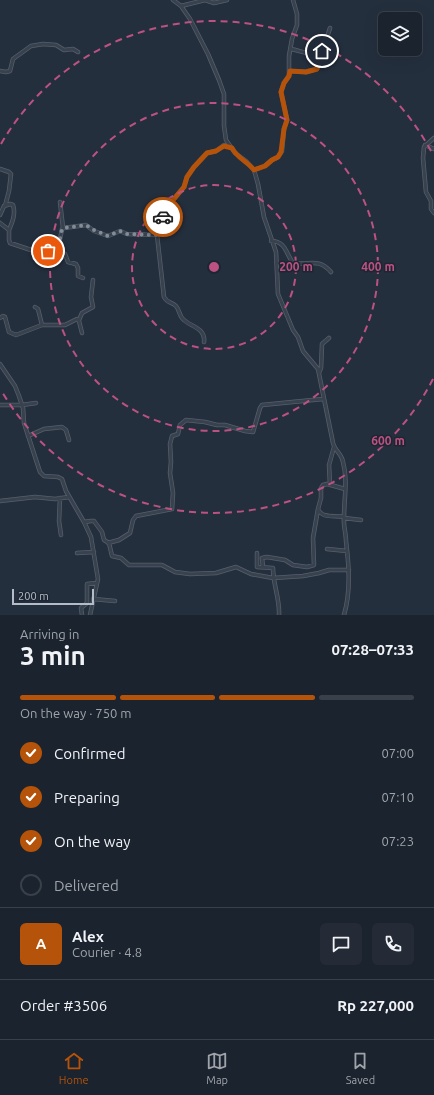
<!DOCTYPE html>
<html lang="en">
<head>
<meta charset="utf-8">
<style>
  :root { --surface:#1b232e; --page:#242b36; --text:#f1f3f6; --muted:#a0a4aa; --line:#39404a; --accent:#b45309 }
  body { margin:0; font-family:Ubuntu,sans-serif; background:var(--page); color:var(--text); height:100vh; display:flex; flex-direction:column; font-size:15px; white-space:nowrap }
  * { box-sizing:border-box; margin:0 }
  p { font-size:13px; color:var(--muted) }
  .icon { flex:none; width:22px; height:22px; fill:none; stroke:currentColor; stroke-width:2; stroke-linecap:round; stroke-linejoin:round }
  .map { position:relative; height:615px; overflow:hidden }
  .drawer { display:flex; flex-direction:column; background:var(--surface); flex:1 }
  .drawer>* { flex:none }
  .fabs { position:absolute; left:378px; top:12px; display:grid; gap:8px }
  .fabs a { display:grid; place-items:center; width:44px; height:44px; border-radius:6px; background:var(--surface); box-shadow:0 4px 16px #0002,0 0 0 1px var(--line); font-size:20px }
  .scale { position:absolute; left:12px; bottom:10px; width:82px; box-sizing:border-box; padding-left:4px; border:2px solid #b4bcc9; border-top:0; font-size:11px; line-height:14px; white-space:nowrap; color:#b4bcc9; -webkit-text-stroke:3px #1d2633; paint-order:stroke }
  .pin { position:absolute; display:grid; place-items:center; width:34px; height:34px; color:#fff; margin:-17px; border:2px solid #fff; border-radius:50%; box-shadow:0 1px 4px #0007 }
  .courier { position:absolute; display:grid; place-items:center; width:40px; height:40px; margin:-20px; border:3px solid #b45309; border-radius:50%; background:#fff; color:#222; box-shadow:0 1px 5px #0007 }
  .summary em { font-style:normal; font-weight:700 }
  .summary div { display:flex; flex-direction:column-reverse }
  .summary { display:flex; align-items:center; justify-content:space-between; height:68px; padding:0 20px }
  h1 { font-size:26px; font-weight:700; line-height:30px }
  .bar { display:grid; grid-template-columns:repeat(4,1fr); gap:6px 4px; align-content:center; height:48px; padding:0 20px }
  .bar i { height:5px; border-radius:3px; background:var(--line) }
  .bar .current { background:var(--accent) }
  .bar p { grid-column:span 4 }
  .line { display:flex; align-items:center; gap:10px; padding:0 20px; border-top:1px solid var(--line) }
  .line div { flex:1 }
  .round { display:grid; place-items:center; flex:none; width:42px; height:42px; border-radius:6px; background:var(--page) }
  ol { padding:0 20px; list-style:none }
  li { display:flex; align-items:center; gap:12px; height:44px }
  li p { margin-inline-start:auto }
  li .icon { padding:4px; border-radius:50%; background:var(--accent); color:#fff; stroke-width:4 }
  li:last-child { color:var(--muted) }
  li i { width:22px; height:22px; border:2px solid var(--line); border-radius:50% }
  .menu { display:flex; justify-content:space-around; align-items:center; height:56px; border-top:1px solid var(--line); background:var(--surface); font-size:11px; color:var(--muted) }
  .menu a { display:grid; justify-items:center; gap:2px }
  .menu .current { color:var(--accent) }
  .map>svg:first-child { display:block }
</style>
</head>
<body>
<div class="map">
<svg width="434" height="615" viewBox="0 0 434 615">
  <rect width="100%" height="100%" fill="#242f3e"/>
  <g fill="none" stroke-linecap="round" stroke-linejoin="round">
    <!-- street casing -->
    <g stroke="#565f6c" stroke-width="4.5">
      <path id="street" d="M173,0L181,6L190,19L208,54L219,80L224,94V126L226,140L235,153L246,161L254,170L258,184L264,217L276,252L278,294L293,330L298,337L303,351L318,369L333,443C335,451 342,454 343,462C348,480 344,499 344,517C343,525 346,533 346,541C349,566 351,591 344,615
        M181,6L205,0L214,3L227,0
        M291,49C302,51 314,58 323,50L330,28
        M0,71L6,72L10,71L13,59L31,46L43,44L56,45L64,50L73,49L78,52
        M289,71L306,72L317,69L318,65L317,53
        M434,138L424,147L423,158L426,192L431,201V209L434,213
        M425,145L434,149
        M0,169L9,172L11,174L9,191L5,206
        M254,170L265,166L272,160L278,157L282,151L284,129L287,120L281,92L284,83L289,76V56L292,39L297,25V14L293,0
        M60,202L63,228
        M0,215L4,206L10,204L13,205C16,214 12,223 9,230
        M0,223L9,230V240L10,243L34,251H56L59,244L62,229L64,228L86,225L94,231L108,236L120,231L127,234L157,235L168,206L184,187L187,177L194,167L207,153L216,151L224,145L232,148
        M157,235L164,297C168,304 171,301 176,306C179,309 179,314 182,318C189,327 206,327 204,342
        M271,241C286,241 286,254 293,263C309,266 318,257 331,272
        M56,251L65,254L68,262L76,264L78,268V276L83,278
        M35,307L38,309L42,325
        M0,318L3,316L5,317L9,332L16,335L42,325H65L77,319L79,321L82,333
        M79,320L82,313L93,307L91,297L93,280
        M0,364L15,386L19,396L23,408L24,423L40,472L44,476L58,477L62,479L66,491L84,522L91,537L98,579L90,615
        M319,373L321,368L322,344L329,338
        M0,405H22L36,403
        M28,436L44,429L62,427L66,430L69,440
        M330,485L329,465L334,447
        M60,498L59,521L61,535
        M0,501L35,497L55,499L69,497
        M344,517C335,515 322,519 318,509L321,498V488L323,485L327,484L345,489
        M344,518L361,520
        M84,522L91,521H94L102,532L104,540L109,543L112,556L121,558L129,565H162L175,572L190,574L216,573L236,567L251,574L273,578L303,576L319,573L329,570H349
        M108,543L119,540L130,533L133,520L136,516L172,509L173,493L170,473L171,462L170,444L172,436L178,434L180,425L186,420L205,422L217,425H225L245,431L253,432L260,408L262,405L323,399
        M327,549L347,551
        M77,553L94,552
        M257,553V567L273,568C273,585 280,599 279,615
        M263,567L262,558L267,557L285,560L293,565L307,567L314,565L313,538L318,509
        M93,599L115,601
        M82,615L81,608L87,603V584L97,583"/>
    </g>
    <!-- street -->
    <use href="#street" stroke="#38414e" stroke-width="3"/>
  </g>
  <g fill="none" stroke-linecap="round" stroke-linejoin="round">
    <!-- done -->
    <path stroke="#828b98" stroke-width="4" stroke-dasharray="0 7.2" d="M48,251H56L59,244L62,229L64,228L86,225L94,230L108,236L120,231L127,234L157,235L163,217"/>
    <!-- route -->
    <path stroke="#b45309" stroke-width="5" d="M163,217L168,206L184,187L187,177L194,167L207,153L216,151L224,146L232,148C237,158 247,161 254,170L265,166L272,160L278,157L281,152L284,129L287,120L281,92L284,83L289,76L290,71L306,72L317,69L318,67L317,53L322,51"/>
  </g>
  <!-- distance rings -->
  <g fill="none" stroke="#bd5182" stroke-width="2" stroke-dasharray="7 5">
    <circle cx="214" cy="267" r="82"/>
    <circle cx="214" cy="267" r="164"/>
    <path d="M433 379A246 246 0 0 1 1 390M1 144A246 246 0 0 1 433 155"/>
  </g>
  <circle cx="214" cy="267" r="6" fill="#bd5182" stroke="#1d2633" stroke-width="2"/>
  <g font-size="12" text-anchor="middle" font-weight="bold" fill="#bd5182" stroke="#1d2633" stroke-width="3" stroke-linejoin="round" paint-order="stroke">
    <text x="296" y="271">200 m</text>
    <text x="378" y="271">400 m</text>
    <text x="388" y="445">600 m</text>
  </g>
</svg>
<div class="fabs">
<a><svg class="icon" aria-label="layers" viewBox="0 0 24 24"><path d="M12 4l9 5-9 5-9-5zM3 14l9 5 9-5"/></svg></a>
</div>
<div class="scale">200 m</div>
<div class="pin" style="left:48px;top:251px;background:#ea580c"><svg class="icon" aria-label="bag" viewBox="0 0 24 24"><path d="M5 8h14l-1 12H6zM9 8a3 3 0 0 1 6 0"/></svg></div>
<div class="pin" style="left:322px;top:51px;background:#1f2937"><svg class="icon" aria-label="home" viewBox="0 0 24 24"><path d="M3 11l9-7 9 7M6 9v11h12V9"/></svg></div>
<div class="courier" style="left:163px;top:217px"><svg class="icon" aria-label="car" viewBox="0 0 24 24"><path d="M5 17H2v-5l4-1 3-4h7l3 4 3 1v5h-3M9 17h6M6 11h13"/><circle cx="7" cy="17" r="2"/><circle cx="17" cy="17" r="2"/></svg></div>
</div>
<section class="drawer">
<div class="summary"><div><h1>3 min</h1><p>Arriving in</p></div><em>07:28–07:33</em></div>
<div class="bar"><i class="current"></i><i class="current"></i><i class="current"></i><i></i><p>On the way · 750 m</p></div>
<ol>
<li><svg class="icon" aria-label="check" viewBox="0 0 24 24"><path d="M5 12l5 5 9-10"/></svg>Confirmed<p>07:00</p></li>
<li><svg class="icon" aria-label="check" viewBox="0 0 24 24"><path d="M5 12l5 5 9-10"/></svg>Preparing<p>07:10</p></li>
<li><svg class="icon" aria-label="check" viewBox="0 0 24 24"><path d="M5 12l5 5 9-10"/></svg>On the way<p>07:23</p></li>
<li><i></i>Delivered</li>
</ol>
<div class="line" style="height:72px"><b class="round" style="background:var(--accent);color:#fff">A</b><div><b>Alex</b><p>Courier · 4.8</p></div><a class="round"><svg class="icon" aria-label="chat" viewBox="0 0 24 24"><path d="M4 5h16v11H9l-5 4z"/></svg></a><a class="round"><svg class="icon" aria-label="phone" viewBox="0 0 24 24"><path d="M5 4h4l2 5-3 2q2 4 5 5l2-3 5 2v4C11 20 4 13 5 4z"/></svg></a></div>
<div class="line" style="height:52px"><div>Order #3506</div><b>Rp 227,000</b></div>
</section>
<nav class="menu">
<a class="current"><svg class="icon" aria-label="home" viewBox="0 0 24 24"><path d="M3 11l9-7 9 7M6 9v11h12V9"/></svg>Home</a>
<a><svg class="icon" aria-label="map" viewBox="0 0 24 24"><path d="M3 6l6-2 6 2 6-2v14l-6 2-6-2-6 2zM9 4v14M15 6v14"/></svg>Map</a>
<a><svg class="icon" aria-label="saved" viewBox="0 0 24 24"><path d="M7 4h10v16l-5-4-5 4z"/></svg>Saved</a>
</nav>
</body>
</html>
